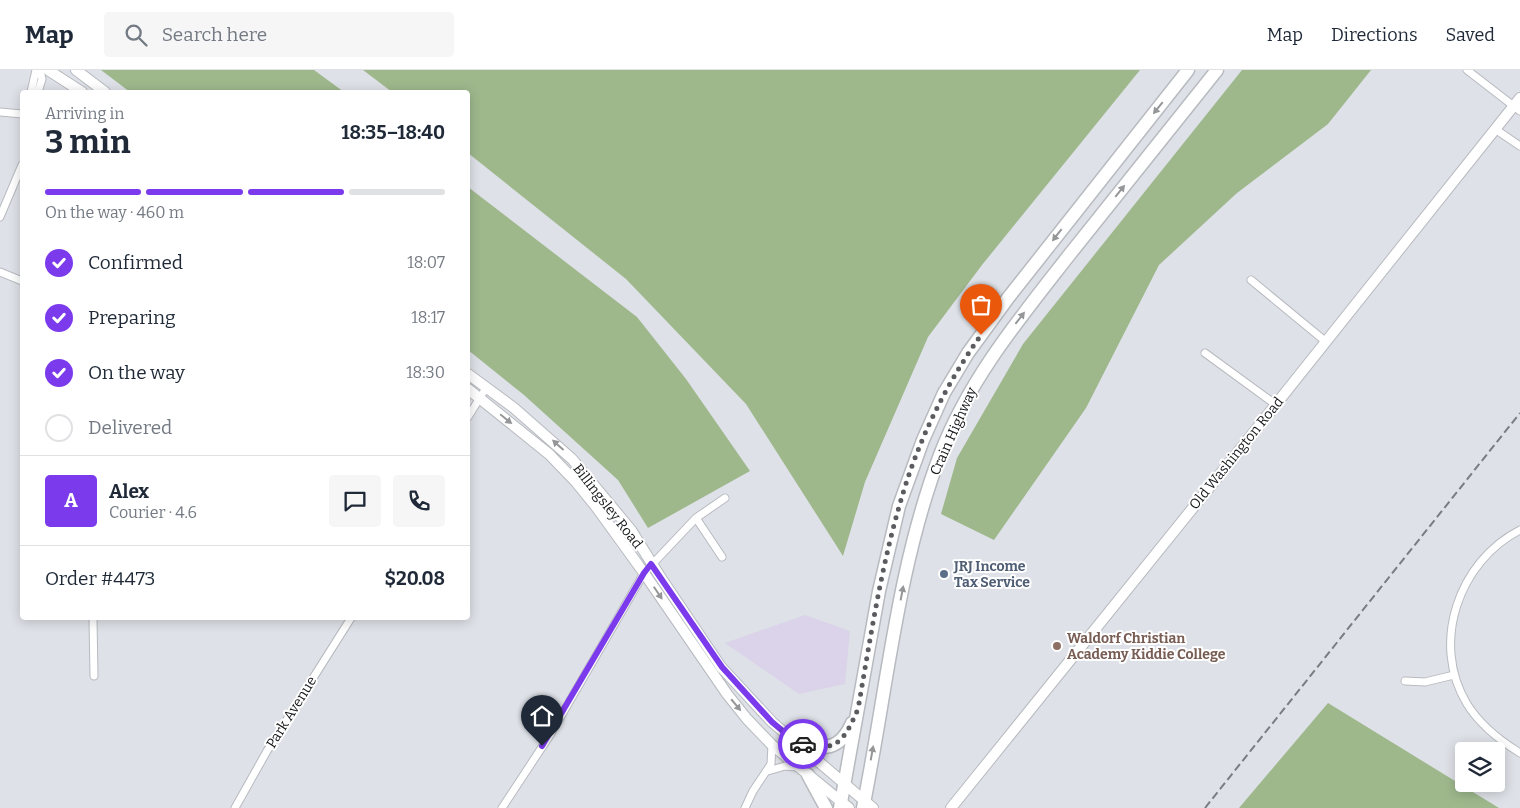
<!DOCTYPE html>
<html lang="en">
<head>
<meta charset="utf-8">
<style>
  :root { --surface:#fff; --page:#f6f6f7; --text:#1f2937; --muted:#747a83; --line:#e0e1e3; --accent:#7c3aed }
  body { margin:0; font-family:Bitter,serif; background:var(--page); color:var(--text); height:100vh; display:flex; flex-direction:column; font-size:19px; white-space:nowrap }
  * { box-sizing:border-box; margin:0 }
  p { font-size:16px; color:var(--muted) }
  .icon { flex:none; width:28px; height:28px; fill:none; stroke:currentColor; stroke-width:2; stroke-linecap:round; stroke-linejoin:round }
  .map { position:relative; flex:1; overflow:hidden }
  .sheet { position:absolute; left:20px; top:20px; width:450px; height:530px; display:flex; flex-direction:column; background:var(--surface); border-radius:5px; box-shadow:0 2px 12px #0003 }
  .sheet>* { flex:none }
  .fabs { position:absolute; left:1455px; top:672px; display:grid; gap:10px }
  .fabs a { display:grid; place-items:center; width:50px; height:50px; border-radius:5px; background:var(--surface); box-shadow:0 2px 12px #0003; font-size:25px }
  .pin { position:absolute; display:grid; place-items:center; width:42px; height:42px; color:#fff; margin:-51px -21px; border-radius:50% 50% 50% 0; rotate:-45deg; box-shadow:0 0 5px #0007 }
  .pin .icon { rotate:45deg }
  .courier { position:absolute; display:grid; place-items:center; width:50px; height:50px; margin:-25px; border:4px solid #7c3aed; border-radius:50%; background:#fff; color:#222; box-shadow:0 1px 6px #0007 }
  .headline em { font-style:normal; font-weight:700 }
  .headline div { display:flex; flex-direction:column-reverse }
  .headline { display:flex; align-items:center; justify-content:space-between; height:85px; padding:0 25px }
  h1 { font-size:32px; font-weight:700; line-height:38px }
  .bar { display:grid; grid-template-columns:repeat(4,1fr); gap:8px 5px; align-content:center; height:60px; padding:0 25px }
  .bar i { height:6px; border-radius:4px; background:var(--line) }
  .bar .current { background:var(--accent) }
  .bar p { grid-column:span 4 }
  .line { display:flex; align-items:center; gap:12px; padding:0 25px; border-top:1px solid var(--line) }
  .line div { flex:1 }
  .round { display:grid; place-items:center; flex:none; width:52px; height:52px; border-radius:5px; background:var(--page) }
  ol { padding:0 25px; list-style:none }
  li { display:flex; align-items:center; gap:15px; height:55px }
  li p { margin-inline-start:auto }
  li .icon { padding:5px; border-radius:50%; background:var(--accent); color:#fff; stroke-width:4 }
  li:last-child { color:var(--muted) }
  li i { width:28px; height:28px; border:2px solid var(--line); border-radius:50% }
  header { display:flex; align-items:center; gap:30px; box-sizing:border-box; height:70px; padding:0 25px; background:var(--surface); border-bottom:1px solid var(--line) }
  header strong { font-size:24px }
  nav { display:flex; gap:28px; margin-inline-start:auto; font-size:18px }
  .search { width:350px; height:45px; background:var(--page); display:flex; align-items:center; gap:12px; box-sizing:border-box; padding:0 18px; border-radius:5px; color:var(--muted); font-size:19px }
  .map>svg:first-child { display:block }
</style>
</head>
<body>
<header>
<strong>Map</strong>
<div class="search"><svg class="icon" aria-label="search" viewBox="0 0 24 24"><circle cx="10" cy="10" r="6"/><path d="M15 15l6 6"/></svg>Search here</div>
<nav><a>Map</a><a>Directions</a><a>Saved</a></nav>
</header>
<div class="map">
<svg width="1520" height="738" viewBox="0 0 1520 738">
  <rect width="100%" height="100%" fill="#dee1e7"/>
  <!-- commercial -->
  <path fill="#dad3e9" d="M805,545L850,561L845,614L799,624L725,573Z"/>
  <!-- green -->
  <path fill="#9eb88c" d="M101,0H314L344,22H130Z
    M363,0H1140L982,195L928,267L865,412L843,486L746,334L626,209L468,83V22H392Z
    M1242,0H1371L1328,54L1237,123L1159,195L1086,338L994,470L941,444L957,388L1023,274Z
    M468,117L637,247L686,309L750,401L648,458L618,410L524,325L468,280Z
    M1328,633L1499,738H1239Z"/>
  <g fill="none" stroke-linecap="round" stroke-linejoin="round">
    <!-- street casing -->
    <g stroke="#b7babf" stroke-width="9">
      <path id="street" d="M1467,0L1520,41
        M31,22L36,0
        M38,22L42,9L40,0
        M0,42L22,44
        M1495,59L1520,76
        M0,147L22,95
        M0,202L22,211
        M1251,210L1325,271
        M1205,283L1275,334
        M468,347L486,318
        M696,448L722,487
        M1520,460C1459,491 1430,573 1467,634C1480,655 1499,670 1520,683
        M93,548L94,606
        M1405,611L1425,612L1454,605
        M768,701L785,696L798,697
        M235,738L267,681L351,548
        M502,738L550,665L644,503L696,448L725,428
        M745,738L753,721L771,694L772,675"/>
    </g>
    <!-- secondary casing -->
    <g stroke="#b7babf" stroke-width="12">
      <path id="secondary" d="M48,0L82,22
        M76,0L105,22
        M468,304L514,338L572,389L631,460L659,505L721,597L772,652L873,738
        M468,319L549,384L576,412L597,438L644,503L727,624L747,649L772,675L849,738
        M951,738L1242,377L1520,28"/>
    </g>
    <!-- highway casing -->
    <g stroke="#b7babf" stroke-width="15">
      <path id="highway" d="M797,673C823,680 840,681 852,653
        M808,705L826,738
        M840,738L879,521L899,436L923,370L944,323L968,283L1008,228L1188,0
        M863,738C887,620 897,498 940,385C969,309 1020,248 1070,184C1119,123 1168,61 1217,0"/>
    </g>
    <!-- street -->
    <use href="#street" stroke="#fff" stroke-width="7"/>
    <!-- secondary -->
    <use href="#secondary" stroke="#fff" stroke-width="10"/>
    <!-- highway -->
    <use href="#highway" stroke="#fff" stroke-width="12"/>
    <!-- rail -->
    <path stroke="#7a7c80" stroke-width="2" stroke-dasharray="8 4" stroke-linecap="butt" d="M1205,738L1520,343"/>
  </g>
  <!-- one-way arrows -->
  <defs><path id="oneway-solid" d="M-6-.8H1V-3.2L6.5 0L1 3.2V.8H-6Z" transform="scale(1.25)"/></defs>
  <g fill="#959697">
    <use href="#oneway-solid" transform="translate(1158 38) rotate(129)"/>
    <use href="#oneway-solid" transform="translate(1120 121) rotate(-51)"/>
    <use href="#oneway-solid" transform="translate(1057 165) rotate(128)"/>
    <use href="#oneway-solid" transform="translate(1020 248) rotate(-52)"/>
    <use href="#oneway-solid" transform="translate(506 349) rotate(39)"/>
    <use href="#oneway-solid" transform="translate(558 375) rotate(-138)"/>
    <use href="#oneway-solid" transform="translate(658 523) rotate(56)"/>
    <use href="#oneway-solid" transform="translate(902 523) rotate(-79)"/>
    <use href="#oneway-solid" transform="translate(736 635) rotate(50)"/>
    <use href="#oneway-solid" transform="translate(872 683) rotate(-80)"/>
  </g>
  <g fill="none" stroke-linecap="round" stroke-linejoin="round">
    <!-- done -->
    <path stroke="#5b5c60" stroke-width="5" stroke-dasharray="0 9" d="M803,674C838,684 845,668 858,639C870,571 880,503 899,437C916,375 944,317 981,265"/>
    <!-- route -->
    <path stroke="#7c3aed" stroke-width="6" d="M542,676L644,503L651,494L722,597L772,652L797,673L803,674"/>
  </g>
  <!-- markers -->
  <circle fill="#5c6f8a" stroke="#fff" stroke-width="2" cx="944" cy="504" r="5"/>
  <circle fill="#8d6e63" stroke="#fff" stroke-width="2" cx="1057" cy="576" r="5"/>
  <g text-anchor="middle" stroke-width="4" stroke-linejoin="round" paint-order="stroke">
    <!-- street labels -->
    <g font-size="14" fill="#141517" stroke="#fff">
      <text transform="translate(953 361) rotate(-66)" y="5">Crain Highway</text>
      <text transform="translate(1236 383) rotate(-51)" y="5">Old Washington Road</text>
      <text transform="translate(608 436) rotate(52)" y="5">Billingsley Road</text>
      <text transform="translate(291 642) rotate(-58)" y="5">Park Avenue</text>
    </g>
    <!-- service labels -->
    <g font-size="14" font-weight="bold" fill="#4e5e75" stroke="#fff" text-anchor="start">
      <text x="954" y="501">JRJ Income<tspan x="954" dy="16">Tax Service</tspan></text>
    </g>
    <!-- education labels -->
    <g font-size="14" font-weight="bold" fill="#785e54" stroke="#fff" text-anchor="start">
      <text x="1067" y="573">Waldorf Christian<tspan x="1067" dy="16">Academy Kiddie College</tspan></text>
    </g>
  </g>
</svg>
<div class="fabs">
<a><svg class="icon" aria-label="layers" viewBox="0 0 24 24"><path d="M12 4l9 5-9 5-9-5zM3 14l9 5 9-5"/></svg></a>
</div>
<div class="pin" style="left:981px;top:265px;background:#ea580c"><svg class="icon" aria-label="bag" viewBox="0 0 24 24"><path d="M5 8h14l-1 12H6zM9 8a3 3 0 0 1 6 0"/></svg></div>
<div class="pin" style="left:542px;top:676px;background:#1f2937"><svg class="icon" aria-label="home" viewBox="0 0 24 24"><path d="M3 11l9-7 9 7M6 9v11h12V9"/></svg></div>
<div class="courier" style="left:803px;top:674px"><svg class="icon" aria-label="car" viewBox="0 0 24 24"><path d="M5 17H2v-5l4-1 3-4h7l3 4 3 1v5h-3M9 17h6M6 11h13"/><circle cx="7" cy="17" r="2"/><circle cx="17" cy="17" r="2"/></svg></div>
<section class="sheet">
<div class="headline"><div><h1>3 min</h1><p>Arriving in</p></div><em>18:35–18:40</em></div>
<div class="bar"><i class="current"></i><i class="current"></i><i class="current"></i><i></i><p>On the way · 460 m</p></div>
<ol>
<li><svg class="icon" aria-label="check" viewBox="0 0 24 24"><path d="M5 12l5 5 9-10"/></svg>Confirmed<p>18:07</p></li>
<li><svg class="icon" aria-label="check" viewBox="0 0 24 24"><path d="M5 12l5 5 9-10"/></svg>Preparing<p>18:17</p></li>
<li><svg class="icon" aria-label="check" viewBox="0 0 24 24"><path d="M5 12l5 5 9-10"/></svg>On the way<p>18:30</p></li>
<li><i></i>Delivered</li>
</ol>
<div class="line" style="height:90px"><b class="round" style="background:var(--accent);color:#fff">A</b><div><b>Alex</b><p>Courier · 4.6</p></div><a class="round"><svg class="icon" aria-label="chat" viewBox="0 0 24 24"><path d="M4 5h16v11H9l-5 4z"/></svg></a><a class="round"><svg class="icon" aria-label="phone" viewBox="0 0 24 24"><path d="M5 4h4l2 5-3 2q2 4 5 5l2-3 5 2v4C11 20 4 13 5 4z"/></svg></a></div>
<div class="line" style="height:65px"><div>Order #4473</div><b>$20.08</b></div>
</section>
</div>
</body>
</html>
